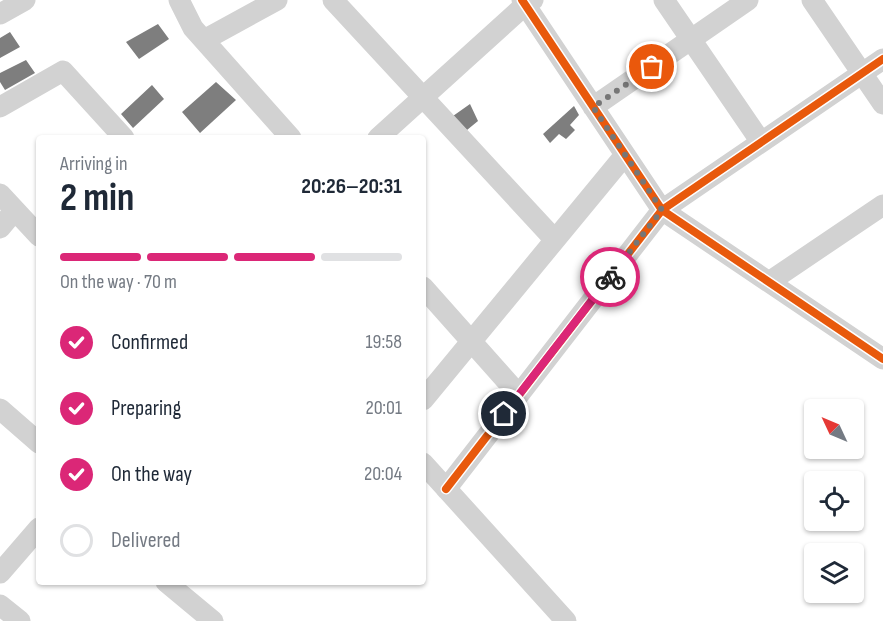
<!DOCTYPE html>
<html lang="en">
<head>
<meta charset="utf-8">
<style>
  :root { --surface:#fff; --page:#f2f2f3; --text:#1f2937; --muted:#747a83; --line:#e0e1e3; --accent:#db2777 }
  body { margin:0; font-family:"Sofia Sans Condensed",sans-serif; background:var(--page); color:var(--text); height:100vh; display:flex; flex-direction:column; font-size:22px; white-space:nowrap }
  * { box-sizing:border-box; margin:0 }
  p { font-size:20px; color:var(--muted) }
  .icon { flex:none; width:33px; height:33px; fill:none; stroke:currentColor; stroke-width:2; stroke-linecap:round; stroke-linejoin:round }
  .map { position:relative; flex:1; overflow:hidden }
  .details { position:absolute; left:36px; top:135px; width:390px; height:450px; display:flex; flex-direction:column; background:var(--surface); border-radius:6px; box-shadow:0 2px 4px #0004 }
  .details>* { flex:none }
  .needle { width:39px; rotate:314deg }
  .buttons { position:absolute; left:804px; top:399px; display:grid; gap:12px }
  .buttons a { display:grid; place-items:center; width:60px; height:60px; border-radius:6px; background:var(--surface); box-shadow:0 2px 4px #0004; font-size:30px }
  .pin { position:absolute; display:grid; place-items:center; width:51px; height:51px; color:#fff; margin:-26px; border:3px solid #fff; border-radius:50%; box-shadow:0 2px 6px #0007 }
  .courier { position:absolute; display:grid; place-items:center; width:60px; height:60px; margin:-30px; border:4px solid #db2777; border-radius:50%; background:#fff; color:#222; box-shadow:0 2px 8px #0007 }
  .head em { font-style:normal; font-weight:700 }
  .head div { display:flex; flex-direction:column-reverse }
  .head { display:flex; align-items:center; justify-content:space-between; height:102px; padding:0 24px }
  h1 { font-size:39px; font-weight:700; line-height:45px }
  .bar { display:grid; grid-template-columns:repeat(4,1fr); gap:9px 6px; align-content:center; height:72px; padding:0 24px }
  .bar i { height:8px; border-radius:4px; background:var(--line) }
  .bar .on { background:var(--accent) }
  .bar p { grid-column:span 4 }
  ol { padding:0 24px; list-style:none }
  li { display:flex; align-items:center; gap:18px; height:66px }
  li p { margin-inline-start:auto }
  li .icon { padding:6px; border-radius:50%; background:var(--accent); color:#fff; stroke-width:4 }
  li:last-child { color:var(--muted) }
  li i { width:33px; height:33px; border:3px solid var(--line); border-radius:50% }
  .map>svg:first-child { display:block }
</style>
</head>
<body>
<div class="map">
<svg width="883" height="621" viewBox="0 0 883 621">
  <rect width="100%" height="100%" fill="#fff"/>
  <!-- building -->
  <path fill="#7e7e7e" d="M158,24L169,39L139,59L126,42Z
    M10,32L20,47L0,58V38Z
    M26,60L35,73L5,90L0,82V73Z
    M216,82L236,100L200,133L182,112Z
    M152,85L164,99L133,128L121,114Z
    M470,104L478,121L467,130L453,116Z
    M574,106L579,115L570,125L575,130L566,139L559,134L550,143L543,134Z"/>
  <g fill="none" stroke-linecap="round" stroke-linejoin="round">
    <!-- minor -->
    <path stroke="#d2d2d2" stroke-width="21" d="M179,0L193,28L291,138
      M333,0L555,240
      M522,0L662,210L883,359
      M664,0L761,142
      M812,0L883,104
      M0,14L25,0
      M204,40L277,0
      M0,107L63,71L124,138
      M593,107L748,0
      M378,138L525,5L533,0
      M0,194L39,236
      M0,228L15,210
      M769,282L883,205
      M423,287L519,395
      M423,400L625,155
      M0,409L39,443
      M423,463L566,621
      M446,489L662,210L883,59
      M0,573L39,528
      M166,582L213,621
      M0,605L20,621"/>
    <!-- cycleway casing -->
    <g stroke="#fff" stroke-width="11">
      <path id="cycleway" d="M522,0L662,210L883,359
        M446,489L662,210L883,59"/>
    </g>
    <!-- cycleway -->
    <use href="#cycleway" stroke="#e8590c" stroke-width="8"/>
  </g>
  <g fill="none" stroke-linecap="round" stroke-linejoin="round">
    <!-- done -->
    <path stroke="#767676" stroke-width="6" stroke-dasharray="0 10.8" d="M610,277L662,210L593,107L652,67"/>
    <!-- route -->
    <path stroke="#db2777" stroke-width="8" d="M504,414L610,277"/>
  </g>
</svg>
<div class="buttons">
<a><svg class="needle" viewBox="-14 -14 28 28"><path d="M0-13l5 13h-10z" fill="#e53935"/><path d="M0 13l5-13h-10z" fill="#747a83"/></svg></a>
<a><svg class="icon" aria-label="locate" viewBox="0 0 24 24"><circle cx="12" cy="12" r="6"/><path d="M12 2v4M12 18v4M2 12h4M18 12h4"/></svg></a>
<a><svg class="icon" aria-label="layers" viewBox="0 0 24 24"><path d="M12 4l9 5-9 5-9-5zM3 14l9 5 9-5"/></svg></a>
</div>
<div class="pin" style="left:652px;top:67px;background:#ea580c"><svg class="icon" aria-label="bag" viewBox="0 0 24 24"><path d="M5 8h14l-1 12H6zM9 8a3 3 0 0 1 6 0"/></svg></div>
<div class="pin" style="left:504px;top:414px;background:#1f2937"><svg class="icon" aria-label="home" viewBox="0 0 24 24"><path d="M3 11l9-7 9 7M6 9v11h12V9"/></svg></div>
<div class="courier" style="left:610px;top:277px"><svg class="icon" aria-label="bike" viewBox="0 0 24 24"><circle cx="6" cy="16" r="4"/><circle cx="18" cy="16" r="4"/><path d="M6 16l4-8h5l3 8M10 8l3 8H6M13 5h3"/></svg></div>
<section class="details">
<div class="head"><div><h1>2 min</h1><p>Arriving in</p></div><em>20:26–20:31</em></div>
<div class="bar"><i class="on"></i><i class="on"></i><i class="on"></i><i></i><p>On the way · 70 m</p></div>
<ol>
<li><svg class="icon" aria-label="check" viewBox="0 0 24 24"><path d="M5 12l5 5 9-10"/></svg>Confirmed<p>19:58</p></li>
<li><svg class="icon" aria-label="check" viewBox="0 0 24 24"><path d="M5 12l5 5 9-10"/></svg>Preparing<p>20:01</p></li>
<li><svg class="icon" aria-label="check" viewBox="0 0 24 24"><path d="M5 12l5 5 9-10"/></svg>On the way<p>20:04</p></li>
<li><i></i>Delivered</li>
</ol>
</section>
</div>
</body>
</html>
